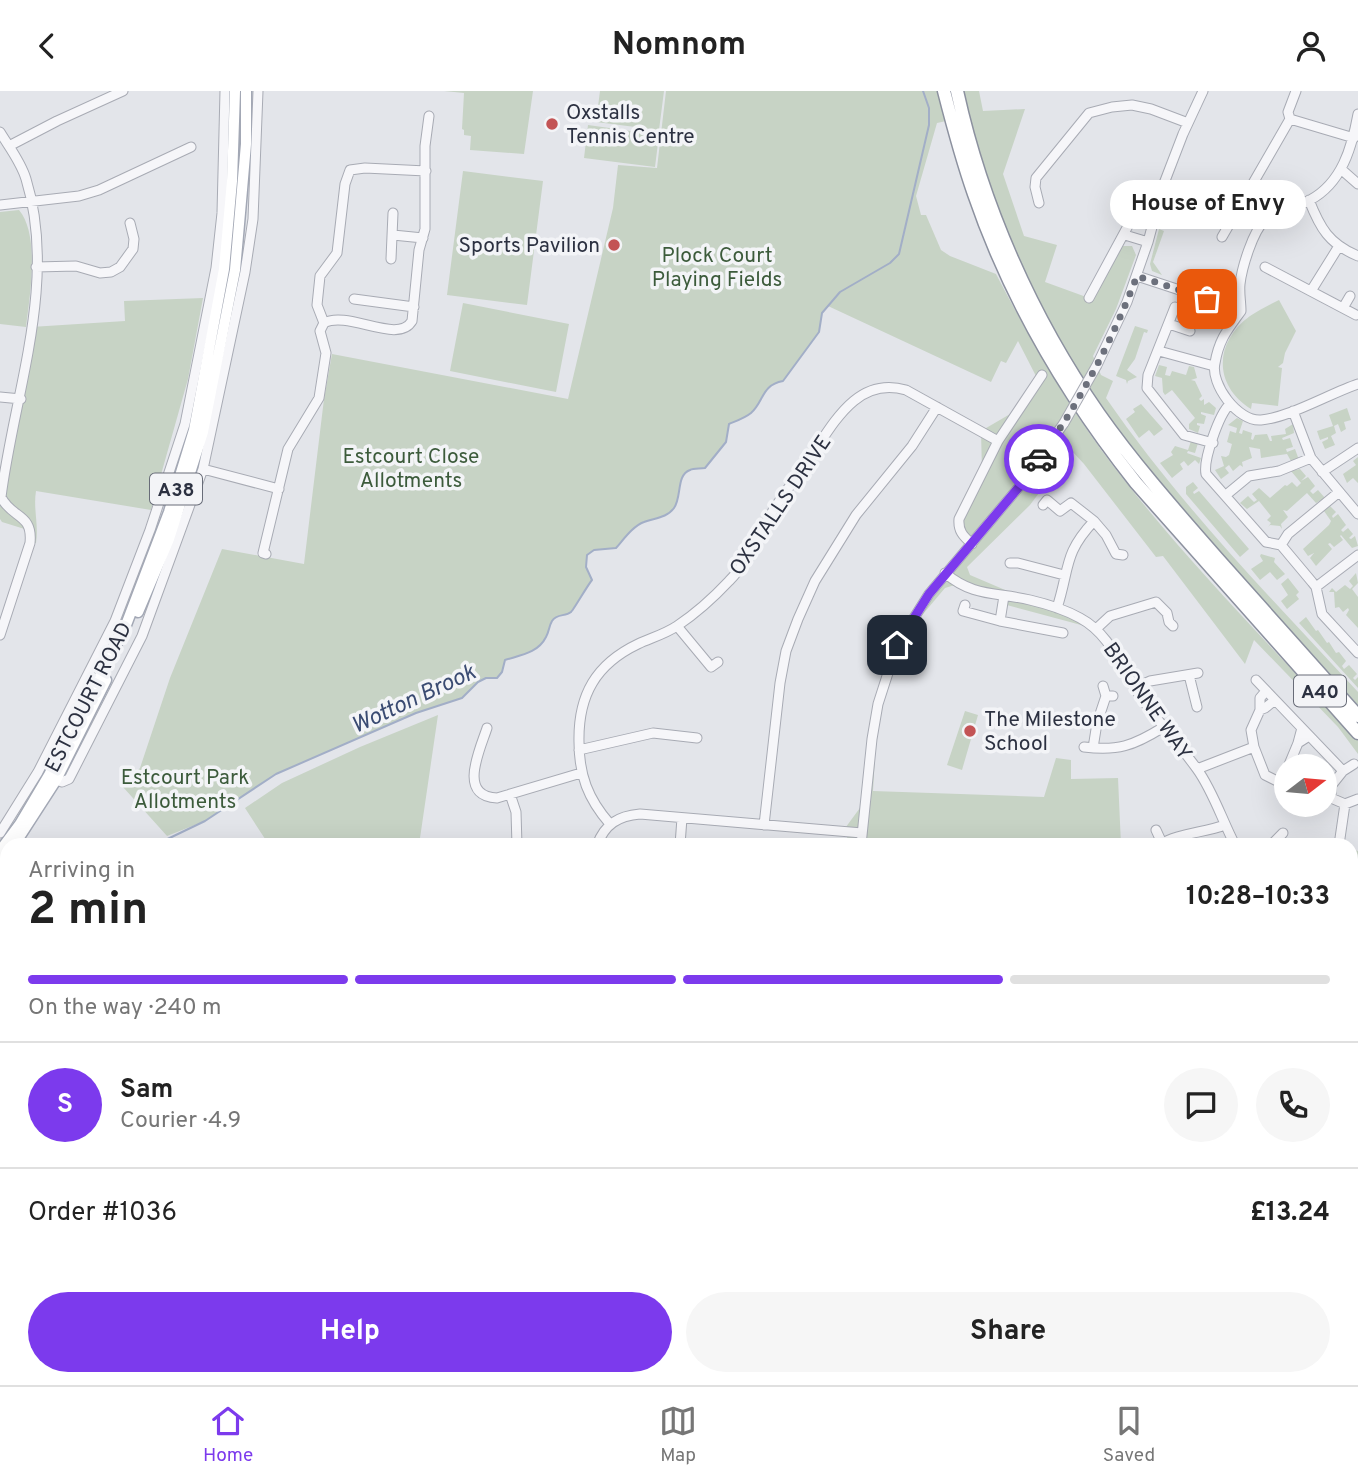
<!DOCTYPE html>
<html lang="en">
<head>
<meta charset="utf-8">
<style>
  :root { --surface:#fff; --page:#f6f6f6; --text:#222; --muted:#767676; --line:#e0e0e0; --accent:#7c3aed }
  body { margin:0; font-family:Overpass,sans-serif; background:var(--page); color:var(--text); height:100vh; display:flex; flex-direction:column; font-size:26px; white-space:nowrap }
  * { box-sizing:border-box; margin:0 }
  p { font-size:23px; color:var(--muted) }
  .icon { flex:none; width:38px; height:38px; fill:none; stroke:currentColor; stroke-width:2; stroke-linecap:round; stroke-linejoin:round }
  .map { position:relative; flex:1; overflow:hidden }
  .sheet { position:absolute; left:0px; top:747px; width:1358px; height:548px; display:flex; flex-direction:column; background:var(--surface); border-radius:21px 21px 0 0; box-shadow:0 7px 28px #0002 }
  .sheet>* { flex:none }
  .needle { width:46px; rotate:74deg }
  .tools { position:absolute; left:1274px; top:663px; display:grid; gap:14px }
  .tools a { display:grid; place-items:center; width:63px; height:63px; border-radius:50%; background:var(--surface); box-shadow:0 7px 28px #0002; font-size:35px }
  .pin { position:absolute; display:grid; place-items:center; width:60px; height:60px; color:#fff; margin:-30px; border-radius:14px; box-shadow:0 4px 10px #0006 }
  .courier { position:absolute; display:grid; place-items:center; width:70px; height:70px; margin:-35px; border:5px solid #7c3aed; border-radius:50%; background:#fff; color:#222; box-shadow:0 2px 9px #0007 }
  .bubble { position:absolute; height:49px; border-radius:24px; background:var(--surface); box-shadow:0 7px 28px #0002; font-size:23px; font-weight:700; line-height:49px; text-align:center }
  .overview em { font-style:normal; font-weight:700 }
  .overview div { display:flex; flex-direction:column-reverse }
  .overview { display:flex; align-items:center; justify-content:space-between; height:119px; padding:0 28px }
  h1 { font-size:46px; font-weight:700; line-height:52px }
  .bar { display:grid; grid-template-columns:repeat(4,1fr); gap:10px 7px; align-content:center; height:84px; padding:0 28px }
  .bar i { height:9px; border-radius:5px; background:var(--line) }
  .bar .current { background:var(--accent) }
  .bar p { grid-column:span 4 }
  .line { display:flex; align-items:center; gap:18px; padding:0 28px; border-top:2px solid var(--line) }
  .line div { flex:1 }
  .round { display:grid; place-items:center; flex:none; width:74px; height:74px; border-radius:37px; background:var(--page) }
  .primary-button { display:flex; gap:14px; margin-top:auto; padding:14px 28px }
  .primary-button a { flex:1; height:80px; border-radius:42px; background:var(--accent); color:#fff; font-size:28px; font-weight:700; line-height:80px; text-align:center }
  .primary-button a+a { background:var(--page); color:var(--text) }
  header { display:flex; justify-content:space-between; align-items:center; height:91px; padding:0 28px; background:var(--surface); font-size:32px; font-weight:700 }
  .dock { display:flex; justify-content:space-around; align-items:center; height:98px; border-top:2px solid var(--line); background:var(--surface); font-size:19px; color:var(--muted) }
  .dock a { display:grid; justify-items:center; gap:4px }
  .dock .current { color:var(--accent) }
  .map>svg:first-child { display:block }
</style>
</head>
<body>
<header><svg class="icon" aria-label="back" viewBox="0 0 24 24"><path d="M15 5l-7 7 7 7"/></svg>Nomnom<svg class="icon" aria-label="person" viewBox="0 0 24 24"><circle cx="12" cy="8" r="4"/><path d="M4 21q1-7 8-7t8 7"/></svg></header>
<div class="map">
<svg width="1358" height="1294" viewBox="0 0 1358 1294">
  <rect width="100%" height="100%" fill="#e3e5ea"/>
  <!-- green -->
  <path fill="#c7d3c5" d="M444,0H533L524,63L470,59L471,45L464,44V39L462,38L464,2Z
    M600,0H664L659,39L596,31Z
    M666,0H938L946,30L937,32L916,105L921,124H926L941,159L950,165L996,183C1028,244 1061,304 1102,360C1179,464 1271,554 1358,650V663L1338,636L1254,549L1245,573L1163,465L1156,466L1084,373L1071,359L1030,414L967,476L970,484L1096,538L1003,513L1004,506L958,493L945,497L897,554L915,523L971,453L958,436L982,381L981,340L1017,319L1038,289L1018,250L1006,272L1001,270L991,291L828,215L822,222L819,241L783,290C761,294 764,311 751,322C745,327 736,330 729,333L726,351L705,377C700,378 694,377 690,379C676,384 682,407 674,417C667,427 654,427 644,431C633,435 624,448 616,457L594,459L587,464L586,476L592,489C587,495 573,520 571,521C565,526 557,522 552,530C549,535 549,541 546,546C538,562 521,564 505,569L502,581L497,587H486L478,591L462,607L416,622L276,683L205,730L167,745L123,696L140,677L170,587L222,458L304,473L324,308L332,263L568,308L613,117L618,74L657,77Z
    M962,0H979L983,20L1025,18L1003,83L1024,145L1057,154L1045,191L1089,207L1123,155H1132L1136,164L1116,218L1093,265L1101,284L1113,290L1106,307C1180,414 1270,506 1358,601V614C1245,490 1127,372 1044,223C1006,154 981,76 962,0Z
    M588,34L659,44L655,76L584,67Z
    M463,80L543,90L527,214L447,204Z
    M19,119C40,144 30,203 26,236L0,233V121Z
    M1159,138L1164,140L1153,171L1162,184L1152,180L1150,173Z
    M203,207L188,288L151,419L36,400C33,418 39,434 36,452H30L31,440L2,431L0,428V406L31,236L125,230L124,210Z
    M1279,209L1296,240L1285,262L1283,272L1278,276L1282,277L1278,315L1252,312L1251,318C1213,294 1214,251 1250,225C1259,219 1269,214 1279,209Z
    M463,212L569,233L556,301L450,280Z
    M1135,235L1148,239L1147,242L1144,241L1135,268L1127,279L1137,286L1128,290L1127,293L1126,289L1116,285Z
    M1159,274L1167,276L1165,284L1170,285L1172,280L1186,284L1189,275L1194,276L1197,287L1191,289L1195,290L1202,305L1199,308L1201,310L1204,308V314L1209,311L1216,317L1214,324L1201,321V323L1206,325L1204,333L1197,332V334L1200,335L1198,342L1189,338V333L1195,327L1172,299L1165,304L1163,301L1162,287L1155,285Z
    M1141,313L1163,338L1154,345L1149,339L1139,347L1126,328L1135,321L1133,318Z
    M1347,317L1351,329L1344,331L1346,338L1341,341L1338,333L1334,335L1336,342L1331,345L1335,354L1325,358L1322,351L1328,348V346L1320,349L1317,340L1333,335L1329,324Z
    M1237,327L1243,330L1239,342L1242,343L1243,339L1252,342L1251,348L1253,349L1255,344L1267,343L1270,350H1272L1271,345L1286,343L1285,338L1293,333L1294,342L1282,347L1283,349L1290,347L1293,356L1286,358L1287,361L1295,358L1299,369L1291,370L1287,363L1261,367L1260,358L1249,356L1252,367L1242,371L1243,376L1240,374L1233,380L1229,374L1225,377L1229,382L1221,388L1215,379L1224,375L1221,365L1226,366L1229,364L1232,353L1227,351L1230,340L1236,342L1237,337L1228,334Z
    M1191,350L1198,352L1195,362L1188,360L1187,362L1201,367L1199,373L1195,369L1188,375L1184,370L1180,373L1183,378L1172,387L1160,372L1173,364L1171,361L1175,355L1188,359Z
    M1358,366V392L1353,387L1347,392L1343,383L1356,374L1353,370Z
    M1300,378L1306,385L1301,390L1308,386L1315,395L1310,400L1313,403L1318,399L1325,407L1316,412L1307,402L1287,420L1283,419L1288,426L1281,433L1282,438L1280,435L1270,434L1268,436L1271,432L1267,429L1271,425L1259,410L1247,418L1240,412L1248,405L1254,411L1257,409L1252,403L1259,397L1270,407L1285,394L1287,395L1292,391L1297,396L1301,392L1291,380Z
    M1193,391L1198,397L1193,401L1194,403L1199,400L1249,458L1240,466L1186,403V396Z
    M1330,415L1336,421L1332,425L1333,427L1338,423L1346,434L1341,439L1343,441L1348,437L1353,443L1349,447L1351,448L1355,445L1358,455L1352,457L1341,444L1340,445L1343,449L1334,456L1330,452L1328,453L1332,458L1316,475L1310,467L1314,462L1308,465L1303,458L1329,434L1331,430L1324,420Z
    M1261,463L1275,467L1274,471L1285,483L1277,489L1270,481L1260,489L1251,478L1263,470L1260,465Z
    M1356,482L1358,492L1352,498L1358,506V537L1346,524L1349,519L1348,517L1343,521L1339,516L1335,517L1334,501H1329L1332,497L1336,501L1345,494L1350,498L1353,495L1349,490Z
    M1288,487L1299,501L1296,504L1299,508L1287,518L1281,510L1288,504L1281,493Z
    M1306,526L1316,540L1318,539L1327,552L1329,551L1336,562L1339,561L1346,570L1342,575L1344,578L1349,574L1357,583L1353,587L1355,589L1358,586V597L1299,532Z
    M878,613L873,700L1044,706L1056,667L1071,669V688L1118,687L1121,754H852L843,740L865,710Z
    M965,620L978,624L962,679L947,674Z
    M438,624L419,754H269L245,717L282,692L360,656Z
    M1351,758L1358,760V839L1351,838Z"/>
  <g fill="none" stroke-linecap="round" stroke-linejoin="round">
    <!-- stream -->
    <path stroke="#a2aec7" stroke-width="2" d="M155,754L205,730L276,683L416,622L462,607L478,591L486,587H497L502,581L505,569C521,564 538,562 546,546C549,541 549,535 552,530C557,522 565,526 571,521C573,520 587,495 592,489L586,476L587,464L594,459L616,457C624,448 633,435 644,431C654,427 667,427 674,417C682,406 676,384 690,379C694,377 700,378 705,377L726,351L729,333C736,330 745,327 751,322C764,311 761,294 783,290L819,241L822,222L840,201L890,172L899,163L929,34V17L923,0
      M0,839L7,835"/>
    <!-- minor casing -->
    <g stroke="#a8abb4" stroke-width="11">
      <path id="minor" d="M1296,0L1288,21L1290,28L1354,47
        M1358,23C1352,56 1342,92 1310,109C1296,116 1277,117 1265,129C1253,140 1242,176 1240,193C1239,202 1241,211 1241,220C1228,238 1219,248 1215,272C1210,293 1238,331 1261,329C1288,327 1331,302 1358,293
        M0,41C9,56 21,71 26,88C58,192 14,303 1,406C12,428 33,422 30,452L0,544
        M9,55L57,30L123,0
        M1342,79L1358,93
        M1309,109C1320,137 1329,153 1358,165
        M1039,112L1035,96L1036,87L1089,22L1112,16L1132,14L1151,18L1188,32
        M0,114L79,105L99,99L191,56
        M1219,129L1229,134
        M393,144L423,147
        M1125,144L1148,151
        M1222,146L1290,28
        M391,168L393,122
        M36,176L76,175L100,182L111,181L120,176L133,158L134,148L130,132
        M1265,176L1356,224
        M1137,185L1207,208L1224,224L1234,226
        M1311,200L1339,155
        M1089,207L1149,96
        M354,208L414,216
        M1175,216L1148,284L1147,297L1184,344L1213,352
        M1343,217L1350,205
        M1221,219L1222,210C1228,205 1234,205 1239,210
        M324,232C348,219 398,254 412,230L419,159L425,138V55L429,25
        M324,232L317,214L320,185L337,162L345,93L350,79L365,77L426,80
        M1169,233L1190,240
        M1159,260L1214,275
        M1097,274L1127,211L1148,151L1163,95L1183,43L1203,0
        M0,306L21,308
        M1230,313C1219,323 1203,369 1206,383L1266,451L1281,454L1312,491L1316,496L1322,523L1358,562
        M1293,320L1311,367L1358,423
        M203,378L279,398
        M1322,381L1358,357
        M1226,404L1249,385L1279,380L1311,367
        M1043,414L1047,409L1060,420L1071,412L1094,430
        M972,453C963,445 958,440 959,428L998,350L1042,284
        M1281,454L1288,443L1339,401
        M266,463L263,462L288,358L319,307L326,262L320,240L324,232
        M1010,472H1018L1064,484
        M945,482C973,506 996,501 1030,509C1047,513 1064,518 1080,527C1108,542 1119,571 1135,597C1153,626 1177,650 1197,678C1213,700 1222,729 1235,754
        M1316,496L1358,464
        M1004,505L1000,530L1063,542
        M965,514L963,520L1000,530
        M1057,517C1070,477 1063,463 1094,430L1106,444L1116,463L1123,464
        M677,535L711,576L718,571
        M1096,538L1110,525L1156,511L1167,522L1169,531L1173,535
        M1189,584L1197,616
        M1256,589L1343,680L1354,673
        M1103,595L1106,605H1113
        M1135,597L1150,590L1198,582
        M1266,600L1260,607V619L1265,617L1275,609
        M487,637C480,659 457,705 497,707L581,682
        M1302,637L1298,652L1309,645
        M1084,656C1118,660 1133,655 1162,637
        M1254,656L1265,684L1277,690L1284,688L1286,681
        M1093,657L1097,632L1106,605
        M579,659L653,642L697,647
        M1288,676L1298,652
        M1197,678L1254,656L1251,639L1260,619
        M1343,680L1331,695V707L1345,713L1358,708
        M56,689L62,691L69,688L142,545L203,378L245,181L253,128L258,0
        M510,703L516,721L517,754
        M610,733C588,708 579,684 579,651C578,604 596,573 638,553C651,547 665,543 677,535C695,523 714,506 729,490C749,470 759,442 774,418C784,403 794,389 805,374C831,338 854,284 906,299L998,350
        M764,734L780,592L786,560L798,528L815,490L856,424L912,355L937,316
        M1156,739L1162,752
        M0,742L38,681L115,530L150,439L185,333L216,177L222,122L225,0
        M597,754C605,733 618,725 640,723L862,742
        M680,754L682,727
        M861,754L872,648L878,613L897,554L929,503L1019,396L1064,332
        M1159,754C1179,742 1203,742 1225,734
        M1271,754L1283,742
        M1339,754L1345,713
        M1351,877H1358
        M1351,949L1358,948
        M0,1028L7,1024
        M1351,1047H1358
        M1351,1234L1358,1233
        M0,1243L7,1269
        M12,1288L13,1294
        M323,1288L324,1294
        M528,1288V1294
        M644,1288L672,1294
        M1040,1288L1058,1294
        M438,1294L439,1288
        M806,1294L808,1288
        M905,1294L907,1288
        M947,1294L948,1288
        M1131,1294V1288"/>
    </g>
    <!-- major casing -->
    <g stroke="#a3a8b5" stroke-width="13">
      <path id="major" d="M138,521L169,448L203,341L235,179L246,53V0
        M14,754L56,689L106,589
        M0,760L20,733L49,684L126,534L169,421L194,339L224,178L232,90L235,0
        M0,773L7,764
        M0,1004L7,1007
        M198,1288L201,1294"/>
    </g>
    <!-- highway casing -->
    <g stroke="#8c919f" stroke-width="15">
      <path id="highway" d="M944,0C953,35 962,69 974,103C1010,208 1067,305 1136,392L1358,642
        M957,0C982,114 1032,227 1099,323C1135,374 1176,420 1217,467C1264,520 1311,572 1358,625"/>
    </g>
    <!-- minor -->
    <use href="#minor" stroke="#f6f6f9" stroke-width="9"/>
    <!-- major -->
    <use href="#major" stroke="#fff" stroke-width="10"/>
    <!-- highway -->
    <use href="#highway" stroke="#fff" stroke-width="12"/>
    <!-- minor-bridge casing -->
    <g stroke="#a8abb4" stroke-width="11" stroke-linecap="butt">
      <path id="minor-bridge" d="M1064,332L1097,274"/>
    </g>
    <!-- minor-bridge -->
    <use href="#minor-bridge" stroke="#f6f6f9" stroke-width="9"/>
  </g>
  <g fill="none" stroke-linecap="round" stroke-linejoin="round">
    <!-- done -->
    <path stroke="#6c707c" stroke-width="7" stroke-dasharray="0 12.6" d="M1039,368C1080,311 1112,250 1137,185L1207,208"/>
    <!-- route -->
    <path stroke="#7c3aed" stroke-width="9" d="M897,554L929,503L1019,396L1039,368"/>
  </g>
  <!-- markers -->
  <g fill="#c35455" stroke="#f3f4f7" stroke-width="2.5">
    <circle cx="552" cy="33" r="7"/>
    <circle cx="614" cy="154" r="7"/>
    <circle cx="970" cy="640" r="7"/>
  </g>
  <g text-anchor="middle" stroke-width="7" stroke-linejoin="round" paint-order="stroke">
    <!-- shield labels -->
    <g fill="#f3f4f7" stroke="#686c78" stroke-width="2">
      <rect x="150" y="382.5" width="52" height="31" rx="5"/>
      <rect x="1294" y="584.5" width="52" height="31" rx="5"/>
    </g>
    <g font-size="19" font-weight="bold" fill="#2c3141">
      <text x="176" y="405">A38</text>
      <text x="1320" y="607">A40</text>
    </g>
    <!-- poi labels -->
    <g font-size="21" fill="#2c3141" stroke="#f3f4f7" text-anchor="start">
      <text x="566" y="28">Oxstalls<tspan x="566" dy="24">Tennis Centre</tspan></text>
      <text x="600" y="161" text-anchor="end">Sports Pavilion</text>
      <text x="984" y="635">The Milestone<tspan x="984" dy="24">School</tspan></text>
    </g>
    <!-- park labels -->
    <g font-size="21" fill="#3c5b3b" stroke="#f3f4f7">
      <text x="717" y="171">Plock Court<tspan x="717" dy="24">Playing Fields</tspan></text>
      <text x="411" y="372">Estcourt Close<tspan x="411" dy="24">Allotments</tspan></text>
      <text x="185" y="693">Estcourt Park<tspan x="185" dy="24">Allotments</tspan></text>
    </g>
    <!-- street labels -->
    <g font-size="21" fill="#2c3141" stroke="#f3f4f7">
      <text transform="translate(780 414) rotate(-56)" y="7">OXSTALLS DRIVE</text>
      <text transform="translate(88 606) rotate(-63)" y="7">ESTCOURT ROAD</text>
      <text transform="translate(1148 610) rotate(55)" y="7">BRIONNE WAY</text>
    </g>
    <!-- water labels -->
    <g font-size="23" font-style="italic" fill="#3a4b72" stroke="#f3f4f7">
      <text transform="translate(413 607) rotate(-25)" y="8">Wotton Brook</text>
    </g>
  </g>
</svg>
<div class="tools">
<a><svg class="needle" viewBox="-14 -14 28 28"><path d="M0-13l5 13h-10z" fill="#e53935"/><path d="M0 13l5-13h-10z" fill="#767676"/></svg></a>
</div>
<div class="pin" style="left:1207px;top:208px;background:#ea580c"><svg class="icon" aria-label="bag" viewBox="0 0 24 24"><path d="M5 8h14l-1 12H6zM9 8a3 3 0 0 1 6 0"/></svg></div>
<div class="pin" style="left:897px;top:554px;background:#1f2937"><svg class="icon" aria-label="home" viewBox="0 0 24 24"><path d="M3 11l9-7 9 7M6 9v11h12V9"/></svg></div>
<div class="courier" style="left:1039px;top:368px"><svg class="icon" aria-label="car" viewBox="0 0 24 24"><path d="M5 17H2v-5l4-1 3-4h7l3 4 3 1v5h-3M9 17h6M6 11h13"/><circle cx="7" cy="17" r="2"/><circle cx="17" cy="17" r="2"/></svg></div>
<div class="bubble" style="left:1110px;top:89px;width:196px">House of Envy</div>
<section class="sheet">
<div class="overview"><div><h1>2 min</h1><p>Arriving in</p></div><em>10:28–10:33</em></div>
<div class="bar"><i class="current"></i><i class="current"></i><i class="current"></i><i></i><p>On the way · 240 m</p></div>
<div class="line" style="height:126px"><b class="round" style="background:var(--accent);color:#fff">S</b><div><b>Sam</b><p>Courier · 4.9</p></div><a class="round"><svg class="icon" aria-label="chat" viewBox="0 0 24 24"><path d="M4 5h16v11H9l-5 4z"/></svg></a><a class="round"><svg class="icon" aria-label="phone" viewBox="0 0 24 24"><path d="M5 4h4l2 5-3 2q2 4 5 5l2-3 5 2v4C11 20 4 13 5 4z"/></svg></a></div>
<div class="line" style="height:91px"><div>Order #1036</div><b>£13.24</b></div>
<div class="primary-button"><a>Help</a><a>Share</a></div>
</section>
</div>
<nav class="dock">
<a class="current"><svg class="icon" aria-label="home" viewBox="0 0 24 24"><path d="M3 11l9-7 9 7M6 9v11h12V9"/></svg>Home</a>
<a><svg class="icon" aria-label="map" viewBox="0 0 24 24"><path d="M3 6l6-2 6 2 6-2v14l-6 2-6-2-6 2zM9 4v14M15 6v14"/></svg>Map</a>
<a><svg class="icon" aria-label="saved" viewBox="0 0 24 24"><path d="M7 4h10v16l-5-4-5 4z"/></svg>Saved</a>
</nav>
</body>
</html>
